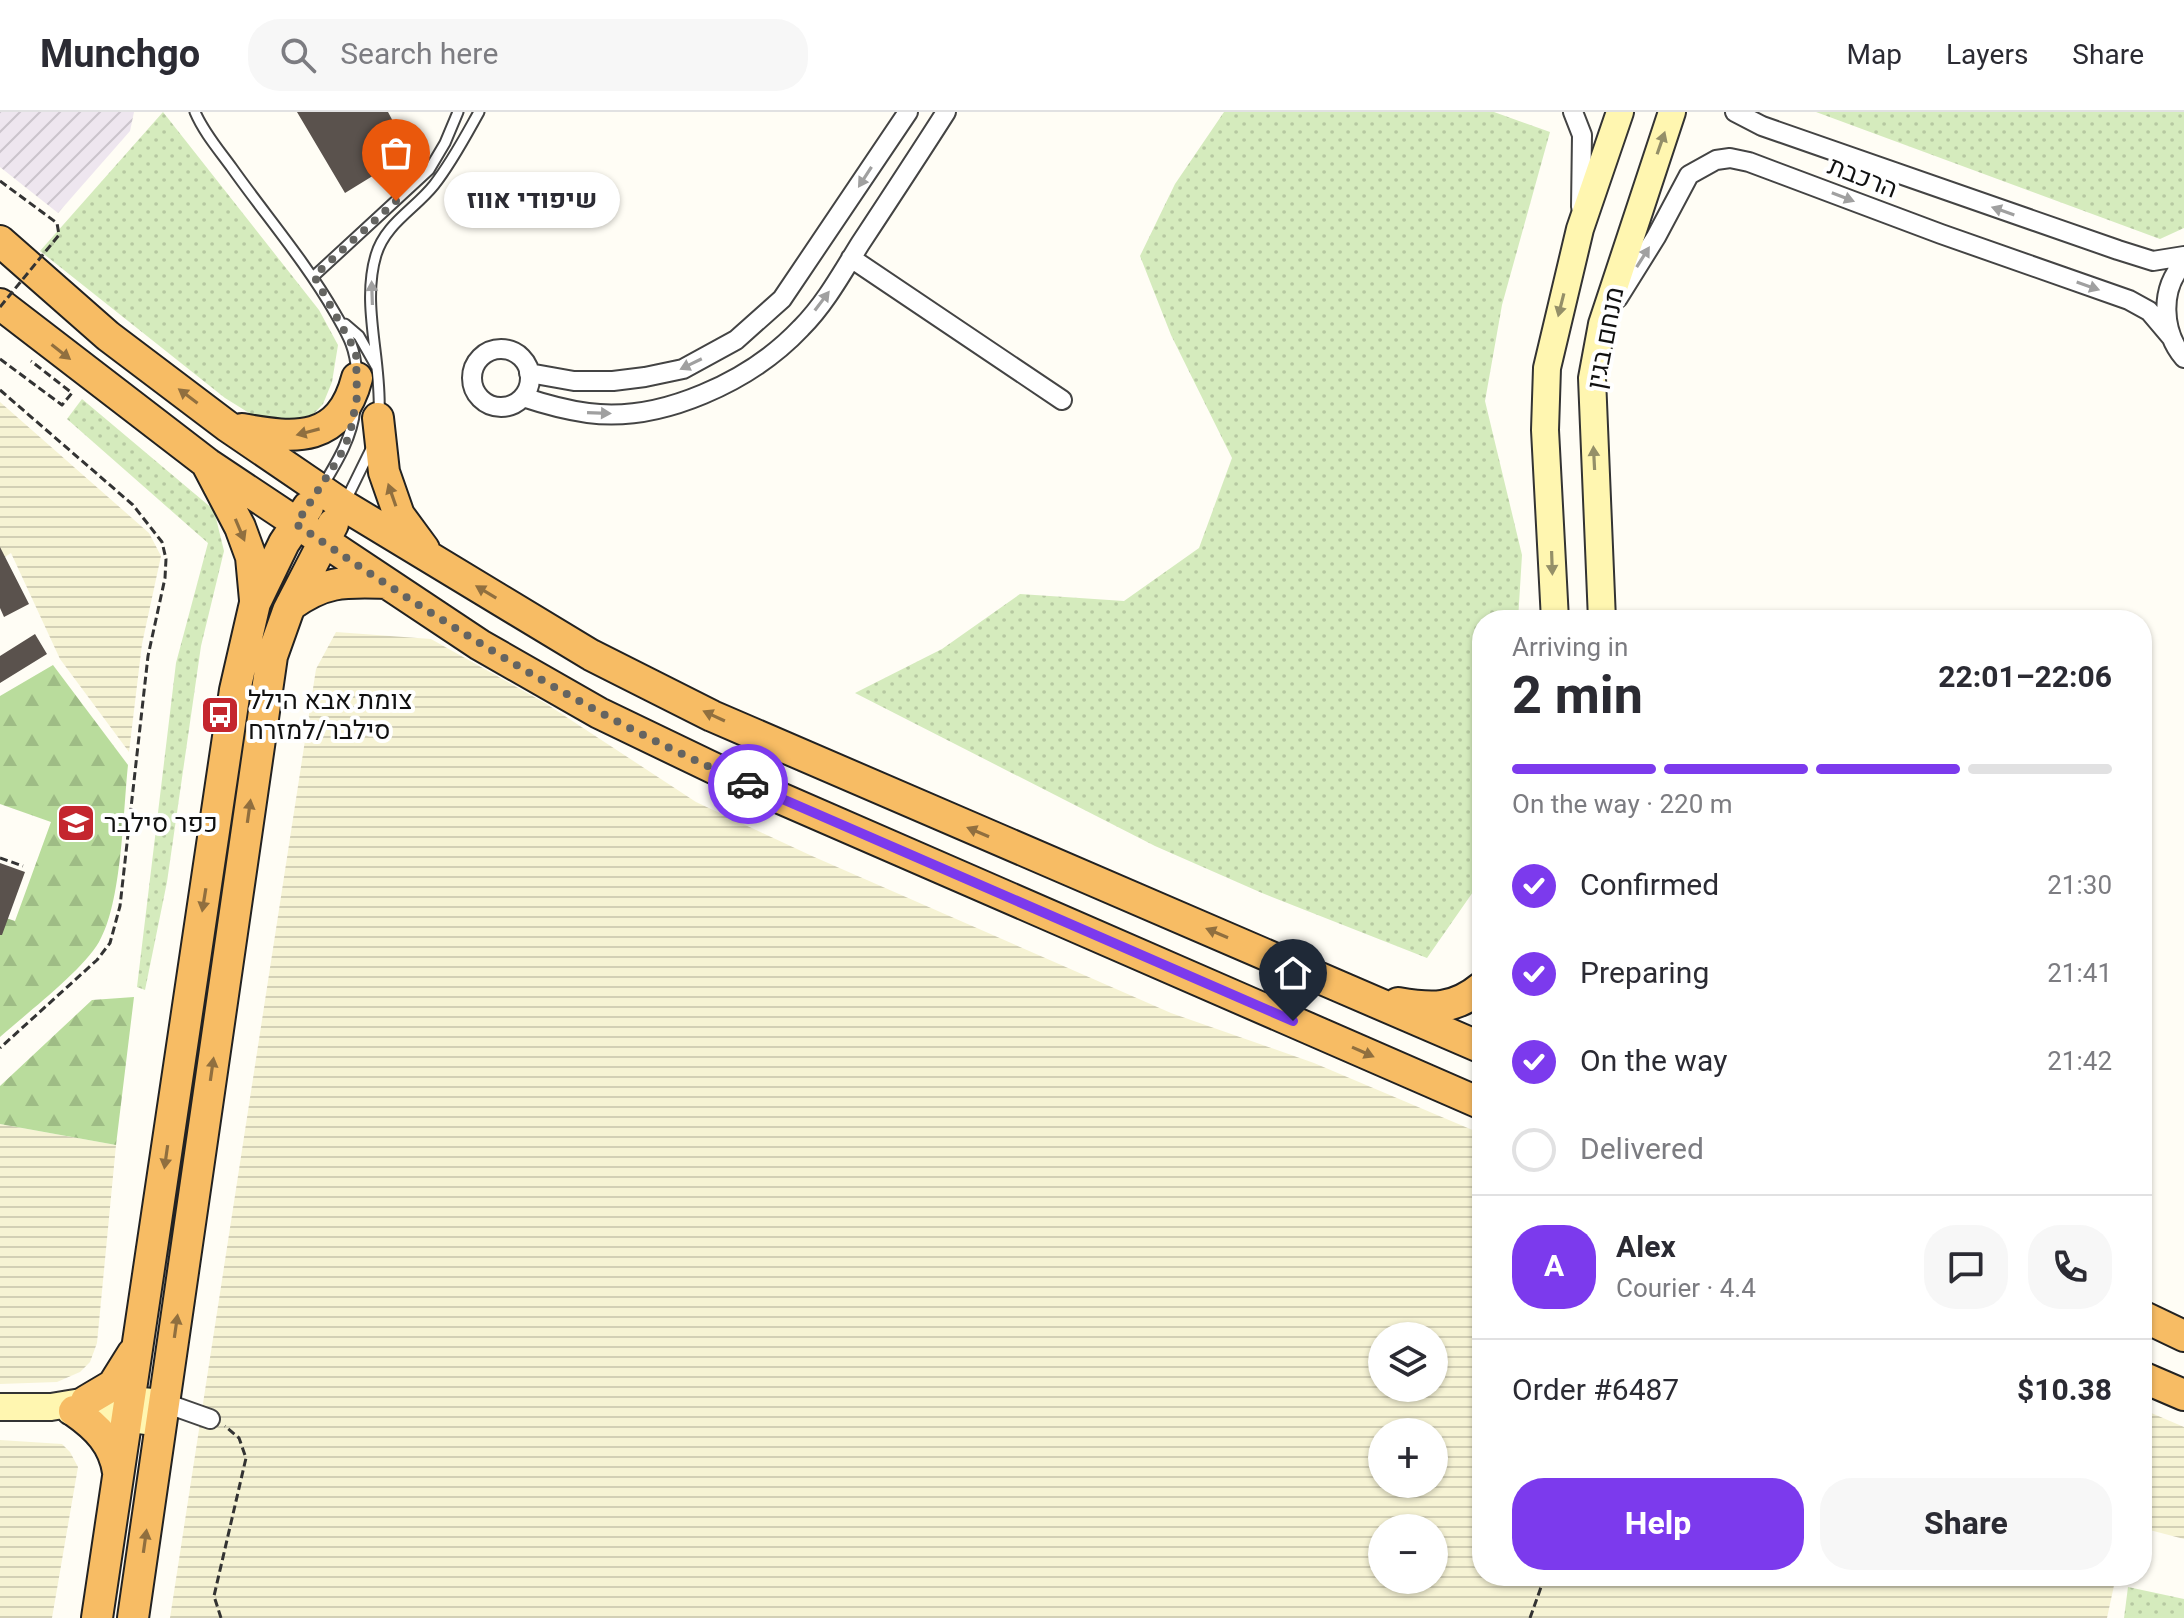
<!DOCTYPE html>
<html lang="en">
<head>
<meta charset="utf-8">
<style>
  :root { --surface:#fff; --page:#f7f7f7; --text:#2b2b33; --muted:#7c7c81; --line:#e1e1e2; --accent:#7c3aed }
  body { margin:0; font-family:Georgia,Heebo,serif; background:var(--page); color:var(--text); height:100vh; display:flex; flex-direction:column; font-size:30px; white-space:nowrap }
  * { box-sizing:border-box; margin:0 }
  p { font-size:26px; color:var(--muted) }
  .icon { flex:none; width:44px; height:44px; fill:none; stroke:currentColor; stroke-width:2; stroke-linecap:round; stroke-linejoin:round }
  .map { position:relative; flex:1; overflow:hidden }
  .drawer { position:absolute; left:1472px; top:498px; width:680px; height:976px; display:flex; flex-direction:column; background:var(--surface); border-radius:32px; box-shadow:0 2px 6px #0004 }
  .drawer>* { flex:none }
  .controls { position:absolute; left:1368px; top:1210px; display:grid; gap:16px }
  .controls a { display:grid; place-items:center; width:80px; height:80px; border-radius:50%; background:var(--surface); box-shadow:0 2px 6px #0004; font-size:40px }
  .pin { position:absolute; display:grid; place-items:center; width:68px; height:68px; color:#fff; margin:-82px -34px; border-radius:50% 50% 50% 0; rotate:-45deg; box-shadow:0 0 8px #0007 }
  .pin .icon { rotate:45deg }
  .courier { position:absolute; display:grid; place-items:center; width:80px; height:80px; margin:-40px; border:6px solid #7c3aed; border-radius:50%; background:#fff; color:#222; box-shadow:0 2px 10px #0007 }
  .bubble { position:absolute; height:56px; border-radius:28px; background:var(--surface); box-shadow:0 2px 6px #0004; font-size:26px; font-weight:700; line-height:56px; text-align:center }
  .overview em { font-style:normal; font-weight:700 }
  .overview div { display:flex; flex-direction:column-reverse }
  .overview { display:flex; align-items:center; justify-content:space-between; height:136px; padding:0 40px }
  h1 { font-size:52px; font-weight:700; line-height:60px }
  .bar { display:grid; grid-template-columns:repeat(4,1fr); gap:12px 8px; align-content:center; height:96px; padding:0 40px }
  .bar i { height:10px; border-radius:6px; background:var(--line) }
  .bar .on { background:var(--accent) }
  .bar p { grid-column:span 4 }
  .line { display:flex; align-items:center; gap:20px; padding:0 40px; border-top:2px solid var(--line) }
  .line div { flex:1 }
  .round { display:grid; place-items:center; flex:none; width:84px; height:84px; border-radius:32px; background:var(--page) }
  ol { padding:0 40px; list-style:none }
  li { display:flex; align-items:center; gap:24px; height:88px }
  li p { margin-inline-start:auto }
  li .icon { padding:8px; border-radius:50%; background:var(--accent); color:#fff; stroke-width:4 }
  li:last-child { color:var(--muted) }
  li i { width:44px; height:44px; border:4px solid var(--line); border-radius:50% }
  .primary-button { display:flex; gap:16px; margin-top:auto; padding:16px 40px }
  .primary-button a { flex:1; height:92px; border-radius:32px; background:var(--accent); color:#fff; font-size:32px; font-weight:700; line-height:92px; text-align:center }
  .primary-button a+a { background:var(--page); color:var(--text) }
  header { display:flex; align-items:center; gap:48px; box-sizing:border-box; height:112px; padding:0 40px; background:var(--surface); border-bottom:2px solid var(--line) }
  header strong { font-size:38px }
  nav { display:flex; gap:44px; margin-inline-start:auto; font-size:28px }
  .search { width:560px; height:72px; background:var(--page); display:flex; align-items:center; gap:20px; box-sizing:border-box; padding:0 28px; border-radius:32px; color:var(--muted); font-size:30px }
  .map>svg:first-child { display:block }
</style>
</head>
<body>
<header>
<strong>Munchgo</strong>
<div class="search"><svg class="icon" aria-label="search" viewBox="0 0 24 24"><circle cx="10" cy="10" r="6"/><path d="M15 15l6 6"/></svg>Search here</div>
<nav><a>Map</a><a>Layers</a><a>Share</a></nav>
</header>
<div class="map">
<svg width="2184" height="1506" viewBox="0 0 2184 1506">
  <defs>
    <pattern id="industrial-furrows" width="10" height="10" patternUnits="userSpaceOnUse" patternTransform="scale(2)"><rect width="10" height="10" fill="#eee6ef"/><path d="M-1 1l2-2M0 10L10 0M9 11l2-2" fill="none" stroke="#cbc4cc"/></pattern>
    <pattern id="farmland-rules" width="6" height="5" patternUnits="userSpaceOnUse" patternTransform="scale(2)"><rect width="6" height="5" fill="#f6f3d4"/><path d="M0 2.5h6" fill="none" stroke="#d2cfb5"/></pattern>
    <pattern id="grass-dots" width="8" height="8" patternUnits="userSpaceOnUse" patternTransform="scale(2)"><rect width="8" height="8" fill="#d5ebbd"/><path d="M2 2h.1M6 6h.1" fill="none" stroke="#b6c8a1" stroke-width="1.8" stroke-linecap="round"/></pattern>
    <pattern id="forest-firs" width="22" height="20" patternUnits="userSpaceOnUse" patternTransform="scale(2)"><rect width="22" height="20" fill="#b9dc9c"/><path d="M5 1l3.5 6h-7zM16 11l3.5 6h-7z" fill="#9ebc85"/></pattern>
  </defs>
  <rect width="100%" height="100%" fill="#fffdf5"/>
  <!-- industrial -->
  <path fill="url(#industrial-furrows)" d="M0,0H134L130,19L58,101L0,55Z"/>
  <!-- farmland -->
  <path fill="url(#farmland-rules)" fill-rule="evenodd" d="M0,290L149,421L161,444L142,532L129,640L60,547L11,441L0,448Z
    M336,520L431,527L545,591L696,690L812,744L1171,901L1314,951L1482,1022V1464H2116L2107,1506H170L316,557ZM1382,1224H1434V1276H1382ZM1382,1320H1434V1372H1382ZM1382,1416H1434V1468H1382Z
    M0,1012L116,1033L97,1231L90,1250L80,1260L57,1270L0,1272Z
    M2142,1297L2184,1315V1427L2142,1416Z
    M0,1328L62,1332L70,1340L78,1355L52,1506H0Z"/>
  <!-- grass -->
  <path fill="url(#grass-dots)" d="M163,0L319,198L338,233L332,270L323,292L304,312L262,309L225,286L40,139Z
    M1224,0H1494L1550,20L1502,193L1485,289L1522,443L1518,508H1482V767L1427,846L1262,781L1155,734L855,581L942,537L1020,482L1124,489L1199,436L1232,346L1171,223L1140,144L1175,72Z
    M1816,0H2184V116L2160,127Z
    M82,287L214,398L224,439L201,534L167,770L145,878L137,875L176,551L208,431L67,307Z
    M2128,1475L2184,1487V1506H2124Z"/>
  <!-- forest -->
  <path fill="url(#forest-firs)" d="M53,553L128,653C123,700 122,791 99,830C82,859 27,901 0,925V804L15,809L51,710L0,692V584Z
    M134,885L116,1033L0,1012V974L92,888Z"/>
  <!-- building -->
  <path fill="#5a524d" d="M297,0H388L410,41L345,81Z
    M0,435L29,492L4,505L0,496Z
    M35,522L47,542L0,571V544Z
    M0,751L25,760L2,823H0Z"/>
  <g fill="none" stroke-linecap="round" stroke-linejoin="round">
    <!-- service casing -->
    <g stroke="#444" stroke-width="13">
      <path id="service" d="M195,0C204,21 219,38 232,56C266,104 305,149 335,201C348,224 355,234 357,262
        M314,164L429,58L445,31L458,0
        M345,212L359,224L376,254
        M379,301C382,249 361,193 376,143C385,112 415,97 434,73C452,50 465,25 479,0
        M322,375C337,350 352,326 355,297
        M345,390L372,335"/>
    </g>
    <!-- minor casing -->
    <g stroke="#444" stroke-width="22">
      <path id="minor" d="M1573,0L1582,23L1581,95
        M1735,0L1762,14L2118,138L2153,149L2184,144
        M851,146L1062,288
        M2184,151C2159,177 2162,220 2184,246
        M1618,186L1656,125L1689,63L1716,48L1730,46L1749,50L1941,122L2129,188L2149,199L2171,225
        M472 266a29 29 0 1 1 58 0a29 29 0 1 1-58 0Z
        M529,261L574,269H613L645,265L683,257L736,228L782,187L908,0
        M523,285C544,292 566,298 588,301C661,311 751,269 801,216C825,192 842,161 860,132C889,88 918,44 946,0
        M165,1291L210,1307"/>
    </g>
    <!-- secondary casing -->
    <g stroke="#333" stroke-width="30">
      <path id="secondary" d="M1555,508L1545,318L1547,256L1580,117L1620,0
        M1602,508L1592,266L1602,212L1672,0
        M0,1295H51L105,1286L165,1291
        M70,1299L162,1311"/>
    </g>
    <!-- trunk casing -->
    <g stroke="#222" stroke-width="34">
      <path id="trunk" d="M0,129L108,224L227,314L343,393L591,543L712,604L1482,936
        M0,192L208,352L480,533L599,601L732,665L1482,992
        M378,306L384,360L399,403L424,437
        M242,317C296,327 340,331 357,266
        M208,354L240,415L251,445L255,488
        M291,493C326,468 345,470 386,471
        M1398,891C1432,897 1454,898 1482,875
        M2142,1204L2184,1224
        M2142,1265L2184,1283
        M86,1289L113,1273L133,1241
        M74,1299C97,1315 114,1332 118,1360
        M97,1506L235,578L255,491L284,431L308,395
        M133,1506L272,544L288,499L333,412"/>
    </g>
    <!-- path -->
    <path stroke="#333" stroke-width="3" stroke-dasharray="8 4" stroke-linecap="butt" d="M0,247L62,293L72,281L31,249
      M0,278L133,393L162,430L166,447L165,466L148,544L120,794L110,831L97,848L0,936
      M0,746L23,754
      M221,1506L214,1484L246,1346L239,1326L225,1314
      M1530,1506L1545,1464"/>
    <!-- service -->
    <use href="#service" stroke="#fff" stroke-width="9"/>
    <!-- minor -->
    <use href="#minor" stroke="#fff" stroke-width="18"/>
    <!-- secondary -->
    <use href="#secondary" stroke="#fff6b0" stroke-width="26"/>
    <!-- trunk -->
    <use href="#trunk" stroke="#f7bc64" stroke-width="30"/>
    <!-- path-bridge -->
    <path stroke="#333" stroke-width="3" stroke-dasharray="8 4" stroke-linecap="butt" d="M0,69L57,111L59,123L0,195"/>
  </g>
  <!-- one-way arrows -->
  <defs><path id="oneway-solid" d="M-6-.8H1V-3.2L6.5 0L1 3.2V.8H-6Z" transform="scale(2)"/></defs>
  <g fill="#948f68">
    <use href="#oneway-solid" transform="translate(1661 31) rotate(-71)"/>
    <use href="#oneway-solid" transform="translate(1561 193) rotate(104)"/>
    <use href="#oneway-solid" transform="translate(1594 346) rotate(-93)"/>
    <use href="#oneway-solid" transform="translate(1552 451) rotate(88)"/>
  </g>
  <g fill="#a0a0a0">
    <use href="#oneway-solid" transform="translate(865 65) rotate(123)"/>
    <use href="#oneway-solid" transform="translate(1843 85) rotate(21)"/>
    <use href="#oneway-solid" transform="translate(2003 99) rotate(-161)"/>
    <use href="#oneway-solid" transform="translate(1643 145) rotate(-58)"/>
    <use href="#oneway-solid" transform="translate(2088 174) rotate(19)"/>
    <use href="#oneway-solid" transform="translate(372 181) rotate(-92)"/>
    <use href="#oneway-solid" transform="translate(822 189) rotate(-53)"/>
    <use href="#oneway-solid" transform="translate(691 252) rotate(154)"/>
    <use href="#oneway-solid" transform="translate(599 301) rotate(2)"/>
  </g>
  <g fill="#906f3f">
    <use href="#oneway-solid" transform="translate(61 240) rotate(38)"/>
    <use href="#oneway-solid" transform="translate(188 284) rotate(-143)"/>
    <use href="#oneway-solid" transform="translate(308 320) rotate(165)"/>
    <use href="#oneway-solid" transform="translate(392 383) rotate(-109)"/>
    <use href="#oneway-solid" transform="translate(240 418) rotate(67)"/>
    <use href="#oneway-solid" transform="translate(486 480) rotate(-149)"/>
    <use href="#oneway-solid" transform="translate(714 604) rotate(-155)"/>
    <use href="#oneway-solid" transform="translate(249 699) rotate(-82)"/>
    <use href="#oneway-solid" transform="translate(978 720) rotate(-157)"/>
    <use href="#oneway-solid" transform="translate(204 788) rotate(99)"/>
    <use href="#oneway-solid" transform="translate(1217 821) rotate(-157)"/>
    <use href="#oneway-solid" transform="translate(1363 940) rotate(24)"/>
    <use href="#oneway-solid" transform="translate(212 957) rotate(-82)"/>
    <use href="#oneway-solid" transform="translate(166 1045) rotate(98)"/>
    <use href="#oneway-solid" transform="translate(176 1214) rotate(-82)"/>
    <use href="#oneway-solid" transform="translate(145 1429) rotate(-82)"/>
  </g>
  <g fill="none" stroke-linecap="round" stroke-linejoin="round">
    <!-- done -->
    <path stroke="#646461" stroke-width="8" stroke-dasharray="0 14.4" d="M396,89L314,164L356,240L357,285L350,322L339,346L296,412C441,510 587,603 748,672"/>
    <!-- route -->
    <path stroke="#7c3aed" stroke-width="10" d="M748,672L1293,909"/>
  </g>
  <!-- icons -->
  <defs>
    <g id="bus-square" transform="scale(2)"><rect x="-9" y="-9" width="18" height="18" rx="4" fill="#c4262e" stroke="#fff"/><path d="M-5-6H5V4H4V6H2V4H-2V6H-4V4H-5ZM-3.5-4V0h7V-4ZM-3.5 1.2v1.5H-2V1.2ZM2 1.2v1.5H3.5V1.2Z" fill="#fff"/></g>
    <g id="school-square" transform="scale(2)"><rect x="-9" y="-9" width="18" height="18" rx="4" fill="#c4262e" stroke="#fff"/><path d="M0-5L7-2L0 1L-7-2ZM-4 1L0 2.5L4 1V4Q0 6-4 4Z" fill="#fff"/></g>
  </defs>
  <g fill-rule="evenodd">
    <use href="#bus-square" x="220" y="603"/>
    <use href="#school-square" x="76" y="711"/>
  </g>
  <g text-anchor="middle" stroke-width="8" stroke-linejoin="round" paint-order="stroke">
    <!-- street labels -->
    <g font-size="26" fill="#111" stroke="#fff">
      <text transform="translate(1863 65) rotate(21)" y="9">הרכבת</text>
      <text transform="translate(1605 226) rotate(-79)" y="9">מנחם בגין</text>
    </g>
    <!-- poi labels -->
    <g font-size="26" fill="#111" stroke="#fff" text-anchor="start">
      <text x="248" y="597">צומת אבא הילל<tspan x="248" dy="30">סילבר/למזרח</tspan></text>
      <text x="104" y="720">כפר סילבר</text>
    </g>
  </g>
</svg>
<div class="controls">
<a><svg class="icon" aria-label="layers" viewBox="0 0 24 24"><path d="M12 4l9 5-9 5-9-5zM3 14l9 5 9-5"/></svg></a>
<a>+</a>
<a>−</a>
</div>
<div class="pin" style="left:396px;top:89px;background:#ea580c"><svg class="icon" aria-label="bag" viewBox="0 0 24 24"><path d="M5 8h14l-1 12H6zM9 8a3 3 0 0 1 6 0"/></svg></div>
<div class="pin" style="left:1293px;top:909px;background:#1f2937"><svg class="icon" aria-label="home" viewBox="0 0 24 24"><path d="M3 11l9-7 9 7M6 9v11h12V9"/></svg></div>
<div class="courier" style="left:748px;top:672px"><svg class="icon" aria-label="car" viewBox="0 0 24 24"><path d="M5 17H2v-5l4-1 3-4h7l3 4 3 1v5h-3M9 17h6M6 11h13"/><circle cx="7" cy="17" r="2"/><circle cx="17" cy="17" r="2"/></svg></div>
<div class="bubble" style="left:444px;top:60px;width:176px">שיפודי אווז</div>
<section class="drawer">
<div class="overview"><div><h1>2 min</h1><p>Arriving in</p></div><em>22:01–22:06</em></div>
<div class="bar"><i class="on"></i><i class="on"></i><i class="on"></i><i></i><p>On the way · 220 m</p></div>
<ol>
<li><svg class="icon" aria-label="check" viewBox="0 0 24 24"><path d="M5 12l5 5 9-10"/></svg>Confirmed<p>21:30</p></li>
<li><svg class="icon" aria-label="check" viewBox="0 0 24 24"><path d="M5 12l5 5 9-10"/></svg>Preparing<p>21:41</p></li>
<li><svg class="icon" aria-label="check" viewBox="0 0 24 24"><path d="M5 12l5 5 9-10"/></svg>On the way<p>21:42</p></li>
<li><i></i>Delivered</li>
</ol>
<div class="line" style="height:144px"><b class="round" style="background:var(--accent);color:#fff">A</b><div><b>Alex</b><p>Courier · 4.4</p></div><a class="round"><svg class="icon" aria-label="chat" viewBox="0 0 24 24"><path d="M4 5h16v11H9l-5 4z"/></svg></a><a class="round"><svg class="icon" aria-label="phone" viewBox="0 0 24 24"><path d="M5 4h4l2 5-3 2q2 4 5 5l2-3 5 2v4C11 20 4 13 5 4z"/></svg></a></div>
<div class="line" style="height:104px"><div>Order #6487</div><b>$10.38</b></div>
<div class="primary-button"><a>Help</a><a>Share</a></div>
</section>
</div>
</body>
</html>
